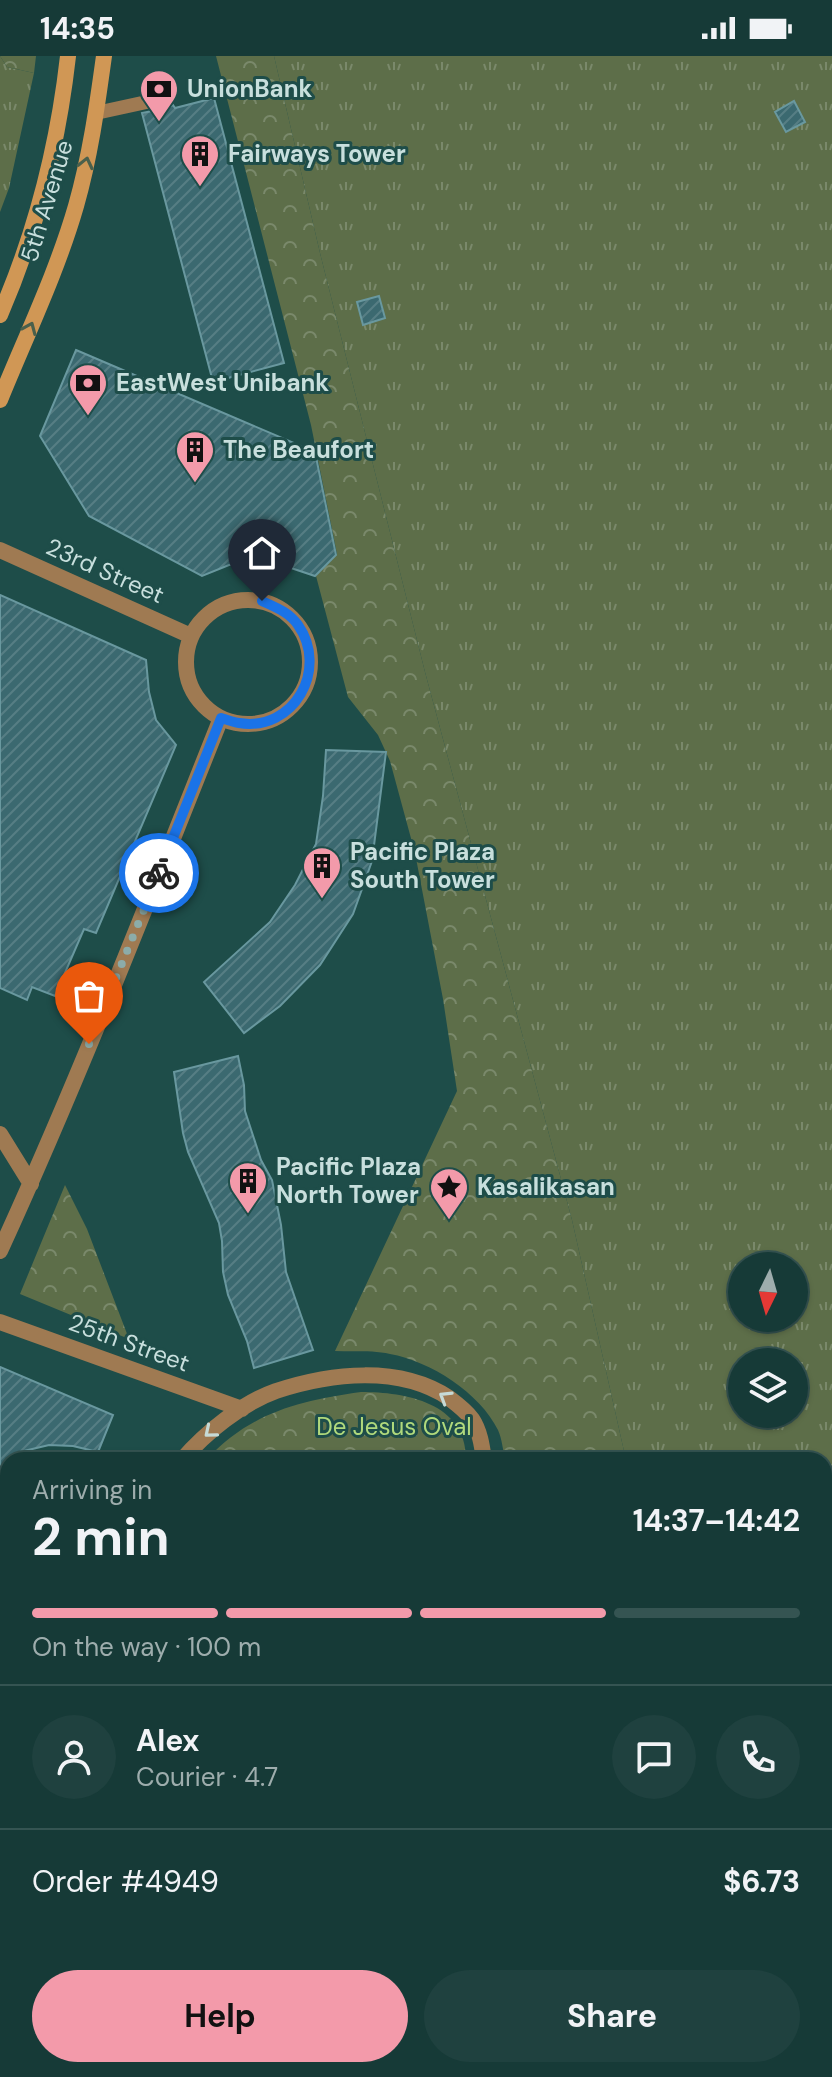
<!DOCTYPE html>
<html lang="en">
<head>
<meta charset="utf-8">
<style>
  :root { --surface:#163a37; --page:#1f413f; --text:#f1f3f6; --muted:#9eadad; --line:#355452; --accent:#f39aaa }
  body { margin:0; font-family:"DM Sans",sans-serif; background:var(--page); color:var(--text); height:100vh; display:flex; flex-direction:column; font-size:30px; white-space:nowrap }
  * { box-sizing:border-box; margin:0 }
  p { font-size:26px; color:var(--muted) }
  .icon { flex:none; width:44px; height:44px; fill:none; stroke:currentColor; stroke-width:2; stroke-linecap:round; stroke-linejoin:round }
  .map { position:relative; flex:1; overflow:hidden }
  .sheet { position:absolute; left:0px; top:1396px; width:832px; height:626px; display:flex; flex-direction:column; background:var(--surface); border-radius:24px 24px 0 0; box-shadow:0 2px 6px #0004,0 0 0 2px var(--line) }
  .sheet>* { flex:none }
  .needle { width:52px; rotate:185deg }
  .tools { position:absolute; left:728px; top:1196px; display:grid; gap:16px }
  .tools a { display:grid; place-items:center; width:80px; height:80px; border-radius:50%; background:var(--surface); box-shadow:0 2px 6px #0004,0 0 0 2px var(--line); font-size:40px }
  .pin { position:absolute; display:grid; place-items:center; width:68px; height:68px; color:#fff; margin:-82px -34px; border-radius:50% 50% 50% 0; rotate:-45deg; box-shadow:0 0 8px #0007 }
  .pin .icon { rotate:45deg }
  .courier { position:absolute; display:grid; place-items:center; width:80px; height:80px; margin:-40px; border:6px solid #1a73e8; border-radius:50%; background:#fff; color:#222; box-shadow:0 2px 10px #0007 }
  .summary em { font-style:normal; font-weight:700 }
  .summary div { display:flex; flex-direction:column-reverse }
  .summary { display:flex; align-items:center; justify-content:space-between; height:136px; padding:0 32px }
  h1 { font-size:52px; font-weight:700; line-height:60px }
  .bar { display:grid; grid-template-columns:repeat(4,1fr); gap:12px 8px; align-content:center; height:96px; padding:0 32px }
  .bar i { height:10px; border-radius:6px; background:var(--line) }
  .bar .active { background:var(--accent) }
  .bar p { grid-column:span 4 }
  .line { display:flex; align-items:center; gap:20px; padding:0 32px; border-top:2px solid var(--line) }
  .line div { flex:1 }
  .round { display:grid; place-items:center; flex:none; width:84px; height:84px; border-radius:42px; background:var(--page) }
  .cta { display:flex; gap:16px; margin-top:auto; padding:16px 32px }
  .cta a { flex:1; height:92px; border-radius:48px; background:var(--accent); color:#111; font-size:32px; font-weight:700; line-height:92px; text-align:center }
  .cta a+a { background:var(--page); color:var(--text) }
  .status { display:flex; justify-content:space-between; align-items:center; height:56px; padding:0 40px; background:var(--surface); direction:ltr }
  .status svg { height:22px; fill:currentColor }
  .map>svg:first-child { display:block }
</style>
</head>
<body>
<div class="status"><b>14:35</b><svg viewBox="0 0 49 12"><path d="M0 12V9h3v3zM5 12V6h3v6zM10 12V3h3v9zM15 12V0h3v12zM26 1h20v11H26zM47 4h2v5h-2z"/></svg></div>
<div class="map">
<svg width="832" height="2021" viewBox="0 0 832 2021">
  <defs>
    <pattern id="grass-tufts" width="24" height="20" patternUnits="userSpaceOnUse" patternTransform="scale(2)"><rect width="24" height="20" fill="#5d6e49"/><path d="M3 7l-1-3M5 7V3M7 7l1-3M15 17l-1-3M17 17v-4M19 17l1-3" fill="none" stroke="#7a896b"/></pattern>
    <pattern id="forest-crowns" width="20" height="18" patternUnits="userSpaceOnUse" patternTransform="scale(2)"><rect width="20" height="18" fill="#5d6e49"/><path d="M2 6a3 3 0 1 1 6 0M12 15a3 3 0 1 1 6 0" fill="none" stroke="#7a896b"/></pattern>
    <pattern id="building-hatch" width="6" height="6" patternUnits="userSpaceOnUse" patternTransform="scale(2)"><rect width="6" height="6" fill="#3b6970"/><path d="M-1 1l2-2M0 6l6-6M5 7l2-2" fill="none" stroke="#567e84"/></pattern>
  </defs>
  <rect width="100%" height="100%" fill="#1e4d49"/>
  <!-- grass -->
  <path fill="url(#grass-tufts)" fill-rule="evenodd" d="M0,0L7,11L34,17L9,132L0,156Z
    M274,0H832V2021H723V2014H824V1404H626L572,1164L425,616L320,197ZM742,1210H794V1262H742ZM742,1306H794V1358H742Z"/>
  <!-- forest -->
  <path fill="url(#forest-crowns)" d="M0,0H36L34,17L7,11Z
    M216,0H274L320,197L425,616L572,1164L626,1404H505C503,1394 502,1383 498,1374C480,1337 430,1305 390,1298C373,1294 353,1296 335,1295L457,1035L443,943L415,797L390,705L378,679L348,641L316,520L337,498L311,369Z
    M65,1129L87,1173L129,1283L20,1238Z
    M361,1336C406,1336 467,1347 466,1404H206C251,1356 299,1345 361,1336Z
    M79,2014H166L172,2021H73Z
    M339,2014H440L444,2021H339Z"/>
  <!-- building -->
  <path fill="url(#building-hatch)" stroke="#69989f" stroke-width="2" d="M214,42L284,307L213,326L142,57L167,52L173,49L175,52Z
    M794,45L805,66L786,76L775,56Z
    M379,240L385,262L363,269L357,246Z
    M76,294L315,396L336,499L315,520L285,510L256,507L229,509L202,520L89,460L40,380Z
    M0,539L146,604L149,636L156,664L176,689L96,877L84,873L55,940L32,931L27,944L0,932Z
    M326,694L386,696L372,805L353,858L320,909L280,950L244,977L204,926L270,866L295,829L316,788L323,740Z
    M238,1000L244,1029L245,1055L261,1104L272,1124L281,1169L286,1216L313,1294L254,1312L247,1285L228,1239L223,1216L222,1185L219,1167L188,1096L183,1077L174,1016Z
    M0,1311L113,1359L98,1396L73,1390L49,1389L24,1395L0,1411Z"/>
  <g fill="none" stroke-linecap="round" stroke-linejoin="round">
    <!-- lane -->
    <path stroke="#9f7a52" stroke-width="14" d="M96,57L165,42
      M673,2014L674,2021"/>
    <!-- street -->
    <path stroke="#9f7a52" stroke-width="16" d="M0,494L191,580
      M186 606a62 62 0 1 1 124 0a62 62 0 1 1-124 0Z
      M0,1078L31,1128
      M0,1195C80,1020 150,840 221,662
      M0,1266L242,1353
      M182,1404C205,1377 242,1347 276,1335C331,1317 399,1309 449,1342C457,1348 466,1355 472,1363C480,1375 482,1390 484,1404
      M0,1639L8,1643
      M210,2014L213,2021
      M468,2014L472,2021
      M506,2014L508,2021
      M39,2021L42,2014"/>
    <!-- secondary -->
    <path stroke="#d09755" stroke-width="16" d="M0,259C36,176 58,89 68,0
      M0,344C26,280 57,216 76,150C90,101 97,51 104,0"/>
  </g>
  <!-- one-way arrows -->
  <defs><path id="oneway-chevron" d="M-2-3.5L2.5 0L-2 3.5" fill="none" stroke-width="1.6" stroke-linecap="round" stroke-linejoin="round" transform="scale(2)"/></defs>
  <g stroke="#4a604c">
    <use href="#oneway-chevron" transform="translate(86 107) rotate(-77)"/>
    <use href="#oneway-chevron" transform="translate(30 272) rotate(-67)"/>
  </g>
  <g stroke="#c6dad6">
    <use href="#oneway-chevron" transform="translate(445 1341) rotate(-148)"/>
    <use href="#oneway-chevron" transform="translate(210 1376) rotate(140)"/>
  </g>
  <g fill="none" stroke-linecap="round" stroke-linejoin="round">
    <!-- done -->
    <path stroke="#8caca9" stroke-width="8" stroke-dasharray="0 14.4" d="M89,988L159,817"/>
    <!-- route -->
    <path stroke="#1a73e8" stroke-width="10" d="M159,817L221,662C227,664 233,666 239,667C294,676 329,613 298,569C289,556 275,551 262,545"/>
  </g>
  <!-- icons -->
  <defs>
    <g id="bank-pin" transform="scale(2)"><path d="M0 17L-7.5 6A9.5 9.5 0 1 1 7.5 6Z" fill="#f39aaa" stroke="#1e4d49"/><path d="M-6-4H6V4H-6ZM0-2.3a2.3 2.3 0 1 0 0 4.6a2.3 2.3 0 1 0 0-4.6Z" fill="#111"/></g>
    <g id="building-pin" transform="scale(2)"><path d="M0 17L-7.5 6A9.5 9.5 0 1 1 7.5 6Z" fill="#f39aaa" stroke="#1e4d49"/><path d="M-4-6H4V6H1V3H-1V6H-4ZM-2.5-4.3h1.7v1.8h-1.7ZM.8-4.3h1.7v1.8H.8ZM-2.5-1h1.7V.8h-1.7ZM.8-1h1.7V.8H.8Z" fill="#111"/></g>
    <g id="sight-pin" transform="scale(2)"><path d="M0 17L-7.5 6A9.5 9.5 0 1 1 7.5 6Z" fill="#f39aaa" stroke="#1e4d49"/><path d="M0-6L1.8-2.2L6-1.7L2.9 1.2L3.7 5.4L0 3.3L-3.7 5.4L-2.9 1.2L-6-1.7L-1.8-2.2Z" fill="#111"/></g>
  </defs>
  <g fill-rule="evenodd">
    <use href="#bank-pin" x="159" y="33"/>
    <use href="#building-pin" x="200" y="98"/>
    <use href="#bank-pin" x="88" y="327"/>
    <use href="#building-pin" x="195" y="394"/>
    <use href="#building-pin" x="322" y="810"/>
    <use href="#building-pin" x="248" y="1125"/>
    <use href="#sight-pin" x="449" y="1131"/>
  </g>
  <g text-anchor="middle" stroke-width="6" stroke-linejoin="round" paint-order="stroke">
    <!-- poi labels -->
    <g font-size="24" font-weight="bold" fill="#c8dfdd" stroke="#1e4d49" text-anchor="start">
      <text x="187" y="41">UnionBank</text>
      <text x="228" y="106">Fairways Tower</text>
      <text x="116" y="335">EastWest Unibank</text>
      <text x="223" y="402">The Beaufort</text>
      <text x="350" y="804">Pacific Plaza<tspan x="350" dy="28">South Tower</tspan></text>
      <text x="276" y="1119">Pacific Plaza<tspan x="276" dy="28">North Tower</tspan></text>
      <text x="477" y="1139">Kasalikasan</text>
    </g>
    <!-- street labels -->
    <g font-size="24" fill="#c8dfdd" stroke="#1e4d49">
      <text transform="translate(47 145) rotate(-73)" y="8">5th Avenue</text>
      <text transform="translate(105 515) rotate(24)" y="8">23rd Street</text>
      <text transform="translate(129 1287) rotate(20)" y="8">25th Street</text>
    </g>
    <!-- park labels -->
    <g font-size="24" fill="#b0d97c" stroke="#1e4d49">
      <text x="394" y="1379">De Jesus Oval</text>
    </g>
  </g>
</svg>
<div class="tools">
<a><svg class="needle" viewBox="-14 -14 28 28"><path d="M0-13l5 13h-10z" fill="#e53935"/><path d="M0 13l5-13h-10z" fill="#9eadad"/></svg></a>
<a><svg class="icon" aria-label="layers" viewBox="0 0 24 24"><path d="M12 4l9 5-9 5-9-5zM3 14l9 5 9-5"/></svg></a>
</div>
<div class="pin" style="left:89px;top:988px;background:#ea580c"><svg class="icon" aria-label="bag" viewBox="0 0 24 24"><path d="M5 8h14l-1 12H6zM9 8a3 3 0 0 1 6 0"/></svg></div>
<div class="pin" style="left:262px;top:545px;background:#1f2937"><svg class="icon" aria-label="home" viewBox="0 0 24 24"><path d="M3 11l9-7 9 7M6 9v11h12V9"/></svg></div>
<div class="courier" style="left:159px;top:817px"><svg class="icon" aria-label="bike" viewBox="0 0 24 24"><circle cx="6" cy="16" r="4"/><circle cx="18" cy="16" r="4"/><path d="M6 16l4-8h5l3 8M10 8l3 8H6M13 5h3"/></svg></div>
<section class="sheet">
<div class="summary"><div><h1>2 min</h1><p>Arriving in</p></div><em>14:37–14:42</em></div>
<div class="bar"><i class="active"></i><i class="active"></i><i class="active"></i><i></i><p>On the way · 100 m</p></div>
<div class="line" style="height:144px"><a class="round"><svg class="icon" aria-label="person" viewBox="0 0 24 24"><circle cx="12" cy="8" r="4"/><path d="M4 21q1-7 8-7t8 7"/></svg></a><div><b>Alex</b><p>Courier · 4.7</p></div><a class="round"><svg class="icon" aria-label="chat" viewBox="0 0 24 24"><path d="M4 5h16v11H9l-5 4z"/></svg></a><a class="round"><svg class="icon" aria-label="phone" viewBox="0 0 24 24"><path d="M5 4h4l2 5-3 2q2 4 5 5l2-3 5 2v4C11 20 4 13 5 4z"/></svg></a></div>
<div class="line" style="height:104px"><div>Order #4949</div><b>$6.73</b></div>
<div class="cta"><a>Help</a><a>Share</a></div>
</section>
</div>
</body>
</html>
